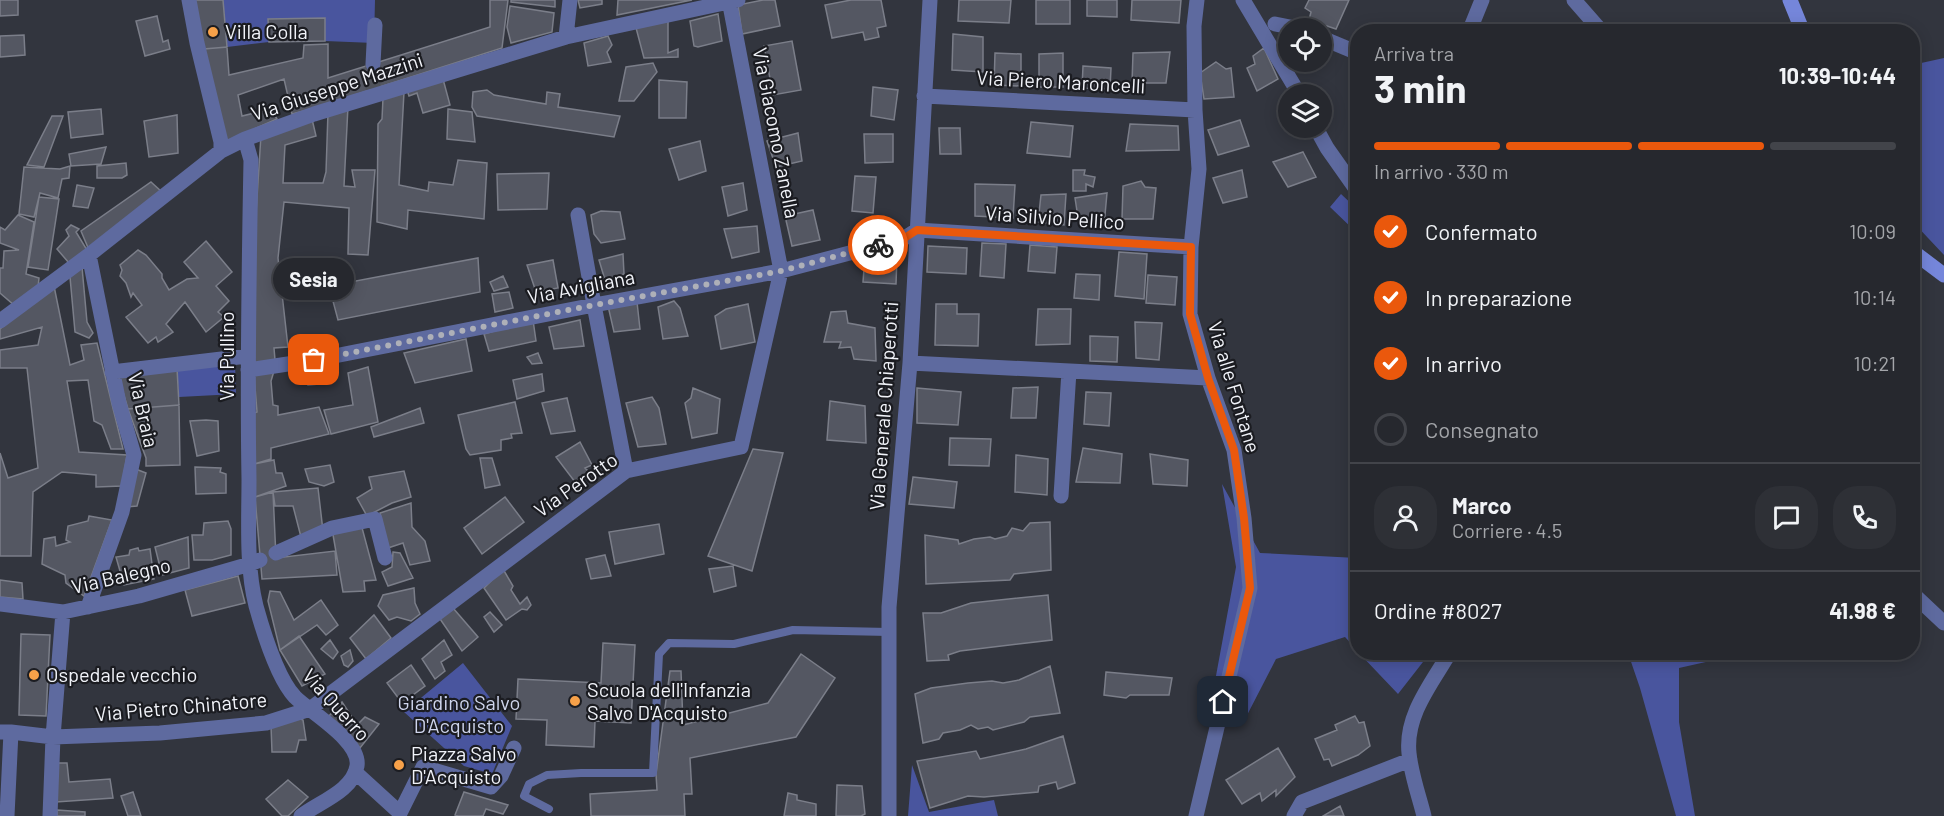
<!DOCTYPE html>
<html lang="it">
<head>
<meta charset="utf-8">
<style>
  :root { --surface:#26282e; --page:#2e3036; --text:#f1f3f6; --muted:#a4a6aa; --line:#42444a; --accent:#ea580c }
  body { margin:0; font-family:Barlow,sans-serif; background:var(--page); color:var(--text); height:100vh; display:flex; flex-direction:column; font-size:22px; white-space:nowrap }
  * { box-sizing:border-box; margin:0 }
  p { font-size:20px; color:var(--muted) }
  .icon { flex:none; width:33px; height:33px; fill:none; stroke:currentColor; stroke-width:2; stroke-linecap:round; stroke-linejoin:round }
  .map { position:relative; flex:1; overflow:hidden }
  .sheet { position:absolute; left:1350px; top:24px; width:570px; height:636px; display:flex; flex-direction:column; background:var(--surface); border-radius:24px; box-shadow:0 3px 15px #0003,0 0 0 2px var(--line) }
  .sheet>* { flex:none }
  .controls { position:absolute; left:1278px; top:18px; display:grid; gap:12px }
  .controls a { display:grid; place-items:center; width:54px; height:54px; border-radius:50%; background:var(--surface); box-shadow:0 3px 15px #0003,0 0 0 2px var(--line); font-size:30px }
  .pin { position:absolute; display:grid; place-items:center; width:51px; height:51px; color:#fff; margin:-26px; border-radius:12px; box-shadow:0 3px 9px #0006 }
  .courier { position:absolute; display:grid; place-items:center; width:60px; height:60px; margin:-30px; border:4px solid #ea580c; border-radius:50%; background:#fff; color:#222; box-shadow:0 2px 8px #0007 }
  .bubble { position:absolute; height:42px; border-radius:21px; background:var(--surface); box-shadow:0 3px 15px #0003,0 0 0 2px var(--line); font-size:20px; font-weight:700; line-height:42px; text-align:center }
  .summary em { font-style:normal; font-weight:700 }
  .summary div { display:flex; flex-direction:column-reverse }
  .summary { display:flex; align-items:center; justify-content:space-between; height:102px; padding:0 24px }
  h1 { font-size:39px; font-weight:700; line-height:45px }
  .bar { display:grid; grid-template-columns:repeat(4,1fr); gap:9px 6px; align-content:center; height:72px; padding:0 24px }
  .bar i { height:8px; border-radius:4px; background:var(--line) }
  .bar .selected { background:var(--accent) }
  .bar p { grid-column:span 4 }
  .line { display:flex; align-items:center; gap:15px; padding:0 24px; border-top:2px solid var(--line) }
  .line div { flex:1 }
  .round { display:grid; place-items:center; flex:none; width:63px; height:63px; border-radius:24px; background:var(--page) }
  ol { padding:0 24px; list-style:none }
  li { display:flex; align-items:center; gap:18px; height:66px }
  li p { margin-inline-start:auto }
  li .icon { padding:6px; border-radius:50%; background:var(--accent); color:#fff; stroke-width:4 }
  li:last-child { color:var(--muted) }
  li i { width:33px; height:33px; border:3px solid var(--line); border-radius:50% }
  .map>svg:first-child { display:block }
</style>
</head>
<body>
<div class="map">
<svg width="1944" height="816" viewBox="0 0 1944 816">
  <rect width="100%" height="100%" fill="#32353e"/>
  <!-- green -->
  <path fill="#49559e" d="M223,0H375L374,43L325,41V18L268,19L269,42L227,47Z
    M1944,58V255L1913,222L1912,65Z
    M1341,194L1357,209V233L1330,207Z
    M235,365L236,394L179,397L177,368Z
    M1222,484L1260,553L1357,558L1358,651L1345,637L1276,659L1243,723L1211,703L1236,567Z
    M1359,653H1430L1398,694Z
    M1628,653H1746L1679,668V722L1695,816H1676L1640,688Z
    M463,663L512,726L492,774L464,766L404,712Z
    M912,765L929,812L994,800L998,816H908Z"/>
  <!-- building -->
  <path fill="#545762" stroke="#7b7e89" stroke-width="1.5" d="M0,0H18V15L0,16Z
    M193,0H223L227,47L204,49Z
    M490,0H508L502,48L311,109L292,114L284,79L238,95L242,116L271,109L277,119L225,142L204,49L227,47L229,75L303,58L304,45L328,44V78L490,27Z
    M511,0H555V7L511,2Z
    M578,0H602V4L580,8Z
    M618,0H692L617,15Z
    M763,0H775L780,26L742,34L738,5Z
    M851,0H881L886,26L877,28L879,37L865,40L863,32L832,38L825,5Z
    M959,0H1011L1009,23L958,21Z
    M1036,0H1070V24H1036Z
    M1087,0H1117V17L1087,16Z
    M1132,0H1181L1179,23L1131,20Z
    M1309,0H1349L1336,29L1309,20L1311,12L1305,8Z
    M510,6L554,13L552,32L511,43L507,27Z
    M718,14L722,41L698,47L694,46L690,21Z
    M157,16L163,42L168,40L170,49L145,56L136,21Z
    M668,17V53L678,49V57L644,58L635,24Z
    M325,18V41L269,42L268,19Z
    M953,34L983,37V72L952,70Z
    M24,35L25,55L0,57V36Z
    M608,36L612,45L607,52L611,62L588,66L584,43Z
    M792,41L801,90L773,95L764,46Z
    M1264,48L1278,79L1257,91L1247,68L1255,64L1253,56Z
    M1170,52L1166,83H1132L1133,53Z
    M995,53L1021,54V86L994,85Z
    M1063,53V87H1039V54Z
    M1216,62L1226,69L1231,68L1234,97L1204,99L1200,73Z
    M653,63L657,72L634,101H619L626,67Z
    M1083,66L1111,68L1110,89L1082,88Z
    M443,79L450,105L423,113L417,93L409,96L407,90Z
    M659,80L687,82L686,118H659Z
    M873,87L898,90L894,120L871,116Z
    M487,90L494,95L546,104L547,92L560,94L558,107L620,116L614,137L477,116L472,107L473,92Z
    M404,92L399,185L428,191L429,182L453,185L458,160L487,163L484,219L408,210L407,229L377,222L378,124L382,119L383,98Z
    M348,106L344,186L355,187L352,170H375L368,255L348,254L349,208L284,202L278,258L288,347L274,348L275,360L253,364V260L261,135L312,119L316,136L285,145L283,183H323L326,172L328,112Z
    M101,109L103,134L71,138L68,112Z
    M448,109L472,112L475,142L447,139Z
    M177,115L178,153L149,157L144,121Z
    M52,116H63L44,167L27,165Z
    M1240,120L1249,146L1218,155L1208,130Z
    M1031,122L1073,126L1070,157L1027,153Z
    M1130,124L1178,126L1179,150L1126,151Z
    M939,128H960L961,154H940Z
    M798,133L802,161L776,167L767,141Z
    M864,134H893V162L865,163Z
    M700,141L706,171L679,180L669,149Z
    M106,147L101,164L71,166L69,154Z
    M1303,152L1316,177L1288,187L1273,162Z
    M126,163L127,175L122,178H97V166Z
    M70,166L69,178L62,179L58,198L40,193L34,217L19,214L24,167L60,169Z
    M1073,170H1085L1084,175L1095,177L1093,187L1086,184V191H1073Z
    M1242,170L1247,197L1223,203L1213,178Z
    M549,173L547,209L498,210L497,174Z
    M855,176L876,177L873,213L852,211Z
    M1141,181L1145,187L1156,188L1153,219H1122L1123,186Z
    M151,182L163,193L89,250L81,231Z
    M743,183L747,210L728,216L722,187Z
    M975,184L1015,185L1013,218L975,216Z
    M77,185L94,188L88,208L73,206Z
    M1107,193L1104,226L1079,224L1075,198Z
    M1066,194L1064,225L1038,222L1041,195Z
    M39,197L59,199L48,270L28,267Z
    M813,210L820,240L792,246L785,216Z
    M601,211L620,212L625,239L601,243L594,234L591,215Z
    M18,215L34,222L26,274L39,278L38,287L14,305L0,293V268H3L4,251L19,250L0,243V227L5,230Z
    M71,225L79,229L76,232L87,250L69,263L57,249L69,236L66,230Z
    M757,226L759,252L732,258L724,229Z
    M206,241L232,272L216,286L229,301L218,312L224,317L206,332L185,302L166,324L173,332L158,342L156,337L148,343L126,317L142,305L133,293L131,297L126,283L120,276L122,270L120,265L138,250L146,255L162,274V278L169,290L187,279L198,278L184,262Z
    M982,243L1006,244L1004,278L980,276Z
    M1030,245L1057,247L1055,273L1028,271Z
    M928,246L967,248L966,274L927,272Z
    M1119,252L1147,254L1144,299L1115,296Z
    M623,254L624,274L605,280L599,260Z
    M865,255L897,257L896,284L863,282Z
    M478,258L480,292L338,320L329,286Z
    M553,260L558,288L536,292L527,265Z
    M82,267L87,322L93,333L89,338L75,332L70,277Z
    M1076,274L1100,275L1099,300L1074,298Z
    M1148,275L1177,277L1175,305L1146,303Z
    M503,276L508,287L494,291L490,282Z
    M54,286L70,365L84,360L81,345L97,343L123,449H111L102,425L94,421L88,380L67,381L79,452L127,455L122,486L96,487V475L62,472L33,492L31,556H0V453L8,478L38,468L27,368H0V350L38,345L42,327L0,339V329Z
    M509,292L513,308L495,312L492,294Z
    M674,301L680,308L688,336L663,339L658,307Z
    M637,302L640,329L614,332L608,306Z
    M748,304L755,342L721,349L715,316L726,309Z
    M936,304H957V314H979L978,346L935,345Z
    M1038,309H1071L1070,344L1036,345Z
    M846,311L848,323L875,328L876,361L854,359L851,347L839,348L841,342H824L831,312Z
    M533,320L536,341L489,351L484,334Z
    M580,320L584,346L554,349L549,327Z
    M1135,322L1162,323L1159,360L1136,358Z
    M1090,336L1118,337L1117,362L1090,361Z
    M466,339L472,371L415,383L404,353Z
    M538,353L542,363L532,364L527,357Z
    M317,366L319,384L308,385L306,367Z
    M368,367L378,422L331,434L324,410L353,405L348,373Z
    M177,368L179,405L128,409L118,375Z
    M274,371L271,381L273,405L278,406V415L319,407L329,434L271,448V459L254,464L251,414L257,412L254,375Z
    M542,374L544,391L517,399L513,380Z
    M1038,387L1036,418H1011L1013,388Z
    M693,388L720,399L717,433L692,438L685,403L691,398Z
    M917,388L961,392L958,425L917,423Z
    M1086,392L1111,393L1109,426L1084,424Z
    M652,397L659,408L666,444L638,447L626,403Z
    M567,398L575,431L551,434L542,403Z
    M830,401L865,406L866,443L827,440Z
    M515,402L522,433L511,434L512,438L501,440V450L470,455L466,449L458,415Z
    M179,405L180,465L146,466V458L128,409Z
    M420,408L424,423L374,437L371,427Z
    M206,420L218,421L219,451L197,456L190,421Z
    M950,438L991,439L989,466L949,465Z
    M580,442L592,465L585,468L589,472L575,482L556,457Z
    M1083,448L1122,454L1120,483L1076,482Z
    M753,449L783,453L752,571L708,556Z
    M1150,454L1188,460L1187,486L1153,484Z
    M1016,455L1048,459L1047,495L1015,492Z
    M480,458H492L500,485L485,488Z
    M274,460L276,473H282L286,486L255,497L254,464Z
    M330,465L334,482L324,486L309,482L305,469Z
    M195,467L221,468L220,472L226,474V493L196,494Z
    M133,468L146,473L137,506L126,507Z
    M404,471L411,497L392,503L367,516L357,498L372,489L369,477Z
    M913,477L957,482L954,508L909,504Z
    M318,488L323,531L301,537L293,506H275L273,492Z
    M273,492L276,558L335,551L337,575L262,579L255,497Z
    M505,497L524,522L482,554L464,528Z
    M411,503L412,527L425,541L430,561L410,565L403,543L388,548L380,513Z
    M89,516L112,520L84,596L66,583L65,575L42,564L44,539L55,537L56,546L70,542L66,540L68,526L88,521Z
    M228,521L231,529V555L212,560H194L192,535H203L204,523Z
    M1050,522L1051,570L1014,574L1010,580L926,584L925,535L958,540L959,544L974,539L990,537L995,539L1007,536L1012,528L1023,531L1030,523Z
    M361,524L376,580L364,581L365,591L343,592L332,529Z
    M659,524L664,554L615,564L609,532Z
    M188,537L189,568L162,575L155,547Z
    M138,548L139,551L150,549L154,579L124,585L116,557L129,555L130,550Z
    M393,552L400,553L413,578L388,586L382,572L392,567Z
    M605,555L611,576L591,579L586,559Z
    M733,566L736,586L714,592L709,569Z
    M503,569L513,586L511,590L520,604L527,597L531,605L527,610L522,609L506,620L484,588Z
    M238,576L245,603L192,616L185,590Z
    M0,580L22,583L23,599L0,597Z
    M414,588L415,603L420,614L411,621L397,617L389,620L378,606L383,595Z
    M270,591L280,592L294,620L321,600L338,625L326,635L317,625L280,650L268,601Z
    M1048,595L1052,640L960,651L948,655L949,660L927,661L923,613H941L971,603Z
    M453,608L478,637L462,651L438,616Z
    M490,612L502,625L494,632L484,617Z
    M374,615L391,638L366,659L350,638Z
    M21,634L50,635L46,716L19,715Z
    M299,636L325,674L302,686L280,650Z
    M330,640L338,652L333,659L321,649Z
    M444,640L452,655L441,662L445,671L435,679L422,659Z
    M603,643L635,645L631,723L595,721L594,747L546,745L547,720L516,719L518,679L601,683Z
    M350,650L353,661L348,667L344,665L341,656Z
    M801,654L835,678L796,737L690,758L692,794H684L685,816H591L590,794L657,790L656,774L670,671H681L683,725L768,703Z
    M411,665L425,686L402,703L387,683Z
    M1050,666L1060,713L1030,717L1024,722L993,730L988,727L978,729L971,725L960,730L943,733L939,739L923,743L915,694L931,688L968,683L992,681L1003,683L1019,680Z
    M1106,672L1172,678L1169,695H1130L1126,698L1104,695Z
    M342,702L357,725L365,717L379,724L360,748L328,717Z
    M1355,716L1359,723L1364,722L1370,746L1358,755L1332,766L1329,759L1324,760L1315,739L1337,730L1335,725Z
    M296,717L303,720L306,740H299L296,752H272L271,726Z
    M1063,736L1075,783L1058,789L1056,782L1039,786L1038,792L984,797L968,796L930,808L917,761L976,751L980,759L1026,749Z
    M1278,748L1295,777L1276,796V790L1262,801L1260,793L1242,804L1226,780Z
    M58,763H67L69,782L110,779L113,798L56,802Z
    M288,780L308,797L288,816H282L266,799Z
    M837,785L862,786L865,814L861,816H836Z
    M133,792L141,816H128L121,796Z
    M464,792L508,805L503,814L486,809L483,816H458L455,815Z
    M788,793L797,795V800L816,804V816H784Z
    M1340,806L1344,816H1323Z
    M57,810L85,812V816H57Z"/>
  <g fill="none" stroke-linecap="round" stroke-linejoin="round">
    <!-- street-tunnel -->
    <path stroke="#4f525a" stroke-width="15" stroke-dasharray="15 8" stroke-linecap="butt" d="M373,90V64"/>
    <!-- lane -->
    <path stroke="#5e6a9f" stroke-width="8" d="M549,809L524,796L529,784L547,775L581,773H653L659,654L669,643L734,644L793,630L889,632"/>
    <!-- street -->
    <path stroke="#5e6a9f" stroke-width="15" d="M189,0L197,43L221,142V151
      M1243,0L1299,94
      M1574,0L1602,32
      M1275,24L1295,28
      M1469,32L1482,0
      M566,37L570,0
      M1322,38L1358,53
      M373,64L375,25
      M924,96L1195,110
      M1316,128L1327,148L1358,192
      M245,139L251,160C249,266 247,372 249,479C249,519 246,567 256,606C263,631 277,678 295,697C311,713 361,741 357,766C353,791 319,802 301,816
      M578,215L594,305L626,471
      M917,230L1191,247
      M0,321L89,255L221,151L245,139L314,114L566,37L738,0
      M910,363L1208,378
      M248,370L314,360L594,305L781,271L903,239L917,230
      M112,372L247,356
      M1061,496L1069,371
      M276,553L332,528L375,519L385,558
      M1912,593L1944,623
      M0,604L63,612L139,596L250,564L260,560
      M88,607L122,512L134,455L119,403L89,255
      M0,732H11L53,737L160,733L266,723L310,709L626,471L741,447L781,271L729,0
      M355,772L400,813L423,767L491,787L501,776L514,748
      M7,816L11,732
      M50,816L53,737L63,612
      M889,816V607L910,363L930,0
      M1196,816L1250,588L1244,518L1234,450L1208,378L1190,314L1191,247L1199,169L1195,110L1194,26L1197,0
      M1294,816L1302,802L1410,760
      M1424,816C1419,796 1411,774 1409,753C1405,715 1432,683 1450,652"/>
    <!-- secondary -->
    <path stroke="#7586da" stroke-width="15" d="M1790,0L1803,32
      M1912,251L1944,275"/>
  </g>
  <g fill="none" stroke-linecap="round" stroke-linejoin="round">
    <!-- done -->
    <path stroke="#aeb0b8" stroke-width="6" stroke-dasharray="0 10.8" d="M314,360L594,305L781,271L878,245"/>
    <!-- route -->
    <path stroke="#ea580c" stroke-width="8" d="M878,245L903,239L917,230L1191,247L1190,314L1208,378L1234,450L1244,518L1250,588L1223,702"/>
  </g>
  <!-- markers -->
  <g fill="#f7a149" stroke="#1b1c21" stroke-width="2">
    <circle cx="213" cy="32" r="6"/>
    <circle cx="34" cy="675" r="6"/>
    <circle cx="575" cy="701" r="6"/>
    <circle cx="399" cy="765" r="6"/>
  </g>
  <g text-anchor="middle" stroke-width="4.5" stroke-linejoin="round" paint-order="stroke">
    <!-- poi labels -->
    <g font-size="20" fill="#f1f3f9" stroke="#1b1c21" text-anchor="start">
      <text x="225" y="39">Villa Colla</text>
      <text x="46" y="682">Ospedale vecchio</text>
      <text x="587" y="697">Scuola dell'Infanzia<tspan x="587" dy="23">Salvo D'Acquisto</tspan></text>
      <text x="411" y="761">Piazza Salvo<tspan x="411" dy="23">D'Acquisto</tspan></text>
    </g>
    <!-- street labels -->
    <g font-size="20" fill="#f1f3f9" stroke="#1b1c21">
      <text transform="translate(1061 82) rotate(3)" y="7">Via Piero Maroncelli</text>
      <text transform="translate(337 87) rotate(-18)" y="7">Via Giuseppe Mazzini</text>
      <text transform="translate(776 133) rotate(79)" y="7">Via Giacomo Zanella</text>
      <text transform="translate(1055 218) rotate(4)" y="7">Via Silvio Pellico</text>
      <text transform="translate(581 287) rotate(-11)" y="7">Via Avigliana</text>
      <text transform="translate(227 356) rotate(-90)" y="7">Via Pullino</text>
      <text transform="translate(1234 387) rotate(73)" y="7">Via alle Fontane</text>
      <text transform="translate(884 406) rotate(-86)" y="7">Via Generale Chiaperotti</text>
      <text transform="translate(143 410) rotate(77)" y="7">Via Braia</text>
      <text transform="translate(576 485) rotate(-35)" y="7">Via Perotto</text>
      <text transform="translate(121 576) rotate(-13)" y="7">Via Balegno</text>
      <text transform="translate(336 705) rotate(48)" y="7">Via Querro</text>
      <text transform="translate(181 707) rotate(-5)" y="7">Via Pietro Chinatore</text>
    </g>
    <!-- park labels -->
    <g font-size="20" fill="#cfd5ec" stroke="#1b1c21">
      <text x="459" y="710">Giardino Salvo<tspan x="459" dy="23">D'Acquisto</tspan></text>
    </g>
  </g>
</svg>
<div class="controls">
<a><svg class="icon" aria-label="locate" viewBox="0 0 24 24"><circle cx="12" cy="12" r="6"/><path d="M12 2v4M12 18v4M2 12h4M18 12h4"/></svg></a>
<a><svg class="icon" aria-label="layers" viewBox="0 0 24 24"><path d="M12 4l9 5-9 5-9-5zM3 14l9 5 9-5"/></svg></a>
</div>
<div class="pin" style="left:314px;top:360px;background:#ea580c"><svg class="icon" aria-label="bag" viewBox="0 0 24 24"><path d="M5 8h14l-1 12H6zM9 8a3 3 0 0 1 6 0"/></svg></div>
<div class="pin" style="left:1223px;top:702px;background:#1f2937"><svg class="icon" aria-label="home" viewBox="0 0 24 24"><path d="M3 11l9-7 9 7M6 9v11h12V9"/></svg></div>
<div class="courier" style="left:878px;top:245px"><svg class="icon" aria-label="bike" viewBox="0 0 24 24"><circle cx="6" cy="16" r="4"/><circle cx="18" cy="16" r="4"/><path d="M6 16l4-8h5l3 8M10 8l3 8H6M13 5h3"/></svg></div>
<div class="bubble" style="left:273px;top:258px;width:81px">Sesia</div>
<section class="sheet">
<div class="summary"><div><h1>3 min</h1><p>Arriva tra</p></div><em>10:39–10:44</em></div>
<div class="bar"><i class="selected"></i><i class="selected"></i><i class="selected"></i><i></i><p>In arrivo · 330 m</p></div>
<ol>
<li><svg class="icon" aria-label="check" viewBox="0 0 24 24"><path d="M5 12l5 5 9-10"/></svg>Confermato<p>10:09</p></li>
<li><svg class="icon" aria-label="check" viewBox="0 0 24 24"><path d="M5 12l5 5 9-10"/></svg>In preparazione<p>10:14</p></li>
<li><svg class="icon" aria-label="check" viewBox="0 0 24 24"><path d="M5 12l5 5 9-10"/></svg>In arrivo<p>10:21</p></li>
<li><i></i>Consegnato</li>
</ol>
<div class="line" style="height:108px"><a class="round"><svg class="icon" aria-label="person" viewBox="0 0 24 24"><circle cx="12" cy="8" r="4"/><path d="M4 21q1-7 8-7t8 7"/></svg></a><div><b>Marco</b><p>Corriere · 4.5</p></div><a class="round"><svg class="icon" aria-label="chat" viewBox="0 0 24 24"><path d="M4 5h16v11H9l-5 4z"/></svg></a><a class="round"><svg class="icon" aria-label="phone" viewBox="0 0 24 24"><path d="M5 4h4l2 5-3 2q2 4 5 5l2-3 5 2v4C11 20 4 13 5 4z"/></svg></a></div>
<div class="line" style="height:78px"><div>Ordine #8027</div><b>41.98 €</b></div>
</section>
</div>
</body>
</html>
